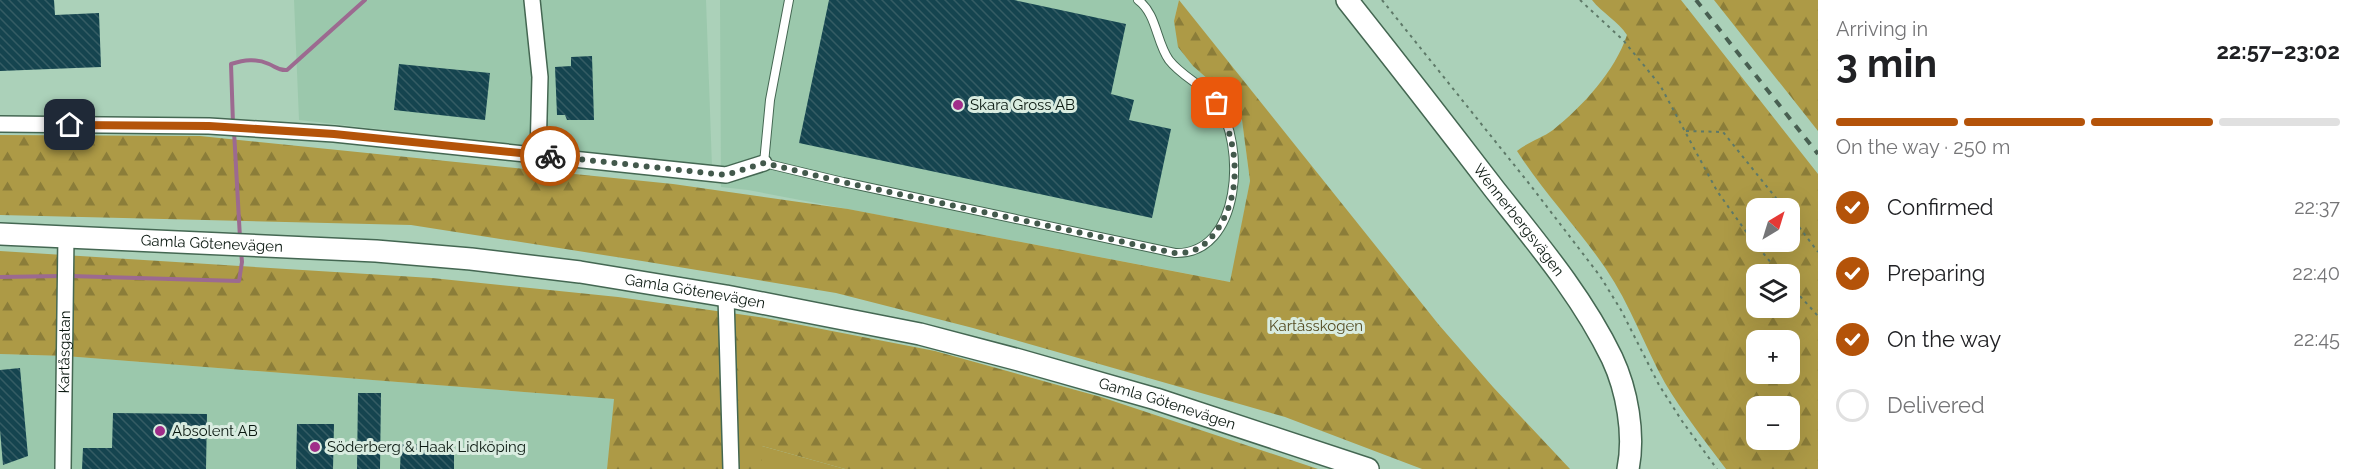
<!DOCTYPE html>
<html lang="en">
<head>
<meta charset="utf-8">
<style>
  :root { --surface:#fff; --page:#f2f2f2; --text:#202124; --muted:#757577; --line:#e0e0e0; --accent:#b45309 }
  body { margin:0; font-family:Raleway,sans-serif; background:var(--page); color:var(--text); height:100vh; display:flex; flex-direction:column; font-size:22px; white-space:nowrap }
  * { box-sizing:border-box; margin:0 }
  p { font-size:20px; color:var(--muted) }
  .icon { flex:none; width:33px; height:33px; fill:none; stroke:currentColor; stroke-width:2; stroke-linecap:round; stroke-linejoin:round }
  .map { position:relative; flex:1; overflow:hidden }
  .side { display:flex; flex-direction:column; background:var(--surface); width:540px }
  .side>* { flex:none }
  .needle { width:39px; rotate:38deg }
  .tools { position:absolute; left:1746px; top:198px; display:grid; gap:12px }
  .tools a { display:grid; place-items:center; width:54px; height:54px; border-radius:12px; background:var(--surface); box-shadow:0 6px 24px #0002; font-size:30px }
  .pin { position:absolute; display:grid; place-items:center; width:51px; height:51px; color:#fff; margin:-26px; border-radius:12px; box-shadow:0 3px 9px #0006 }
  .courier { position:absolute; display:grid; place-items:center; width:60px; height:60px; margin:-30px; border:4px solid #b45309; border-radius:50%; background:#fff; color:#222; box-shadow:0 2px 8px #0007 }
  .head em { font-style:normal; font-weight:700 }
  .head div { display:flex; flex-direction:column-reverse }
  .head { display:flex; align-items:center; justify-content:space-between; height:102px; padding:0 18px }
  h1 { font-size:39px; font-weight:700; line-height:45px }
  .bar { display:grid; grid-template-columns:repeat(4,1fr); gap:9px 6px; align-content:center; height:72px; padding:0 18px }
  .bar i { height:8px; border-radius:4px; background:var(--line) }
  .bar .active { background:var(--accent) }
  .bar p { grid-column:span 4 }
  ol { padding:0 18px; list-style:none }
  li { display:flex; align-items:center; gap:18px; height:66px }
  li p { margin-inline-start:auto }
  li .icon { padding:6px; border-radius:50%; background:var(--accent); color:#fff; stroke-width:4 }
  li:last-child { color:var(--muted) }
  li i { width:33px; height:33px; border:3px solid var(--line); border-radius:50% }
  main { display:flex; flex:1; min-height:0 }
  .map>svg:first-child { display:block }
</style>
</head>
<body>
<main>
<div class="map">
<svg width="1818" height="469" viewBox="0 0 1818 469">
  <defs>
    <pattern id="forest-firs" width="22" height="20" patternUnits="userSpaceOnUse" patternTransform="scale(1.5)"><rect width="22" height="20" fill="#ad9a46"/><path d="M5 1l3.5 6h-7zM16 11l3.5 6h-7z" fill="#8b7d39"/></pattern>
    <pattern id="building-back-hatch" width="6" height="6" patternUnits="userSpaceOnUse" patternTransform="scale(1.5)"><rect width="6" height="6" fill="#15444f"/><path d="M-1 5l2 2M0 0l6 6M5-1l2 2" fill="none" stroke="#355c64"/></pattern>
  </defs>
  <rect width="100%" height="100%" fill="#abd1b9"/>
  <!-- built -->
  <path fill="#9bc8ac" d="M294,0H706L712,167L299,120Z
    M720,0H1179L1174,21L1193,66L1218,88L1242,120L1250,181L1231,282L748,190L721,187Z
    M0,354L65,356L615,399L607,469H0Z"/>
  <!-- forest -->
  <path fill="url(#forest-firs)" fill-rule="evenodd" d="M1179,0L1439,325L1493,387L1570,469H1422L1285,417L973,328L836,293L642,261L411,225L0,215V135L200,136L673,184L848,209L1230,282L1250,181L1242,120L1218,88L1193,66L1178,47L1174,21Z
    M1592,0H1681L1818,174V469H1726C1705,441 1683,413 1665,383C1644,345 1630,304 1606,269C1578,228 1544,193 1517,151C1528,142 1542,138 1553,130C1583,106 1615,71 1627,35C1618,21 1602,13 1592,0ZM1790,208V242H1756V208ZM1790,274V308H1756V274ZM1756,340H1790V374H1756ZM1756,406H1790V440H1756Z
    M1714,0H1818V131Z
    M0,251L432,278L618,297L765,318L935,351L1101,397L1318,469H845L762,446V469H607L614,399L65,356L0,354Z"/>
  <!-- park -->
  <path fill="#ad9a46" d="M762,446L845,469H762Z"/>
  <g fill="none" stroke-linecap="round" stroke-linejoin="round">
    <!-- stream -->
    <path stroke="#9c6a90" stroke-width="4" d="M233,124L231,64C244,60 256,58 269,64C276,67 279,71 287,70L365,0
      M234,131L240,238
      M70,276L239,281L242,262L241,251
      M0,277L62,276"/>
  </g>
  <!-- building -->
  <path fill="url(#building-back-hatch)" d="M0,0H54L55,15L99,13L101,67L0,71Z
    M829,0H1014L1126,24L1111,94L1134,100L1129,120L1171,129L1152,218L799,143Z
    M592,56L594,120H567L565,115H557L555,67L571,66V57Z
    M399,64L490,73L485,120L394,110Z
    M20,368L28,456L3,465L0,430V370Z
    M358,393H381L380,469H357Z
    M113,413L207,414L206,469H82L83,448H112Z
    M297,424H334L333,469H296Z
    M401,444L454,445V469H400Z"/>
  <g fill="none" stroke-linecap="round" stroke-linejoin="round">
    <!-- lane casing -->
    <g stroke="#446752" stroke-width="10">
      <path id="lane" d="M789,0L770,100L764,163L843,182L1175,253C1242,255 1246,144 1217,103C1205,86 1182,77 1169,60C1156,42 1157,14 1138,0"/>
    </g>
    <!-- street casing -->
    <g stroke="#446752" stroke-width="18">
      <g id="street">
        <path d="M532,0L540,77L538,155"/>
        <path d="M0,124L209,126L334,134L726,175L764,163"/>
        <path d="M726,296L731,469"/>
        <path id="s1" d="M63,469L66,235"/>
      </g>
    </g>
    <!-- secondary casing -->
    <g stroke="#446752" stroke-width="24">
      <g id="secondary">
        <path id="s2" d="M1347,0C1397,63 1446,126 1495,190C1537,243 1582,296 1612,358C1627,390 1635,434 1628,469"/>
        <path id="s3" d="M0,234L376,251L471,259L580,272L726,296L920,334L1019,360L1156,399L1368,469"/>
      </g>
    </g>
    <!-- path -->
    <path stroke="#5e7968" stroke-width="2" stroke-dasharray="3 4.5" stroke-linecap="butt" d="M1382,0L1531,186L1600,276L1621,310L1659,385L1682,421L1717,469
      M1580,0L1623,40L1660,85L1717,191L1747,233L1780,274
      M1686,131L1723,132L1784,208
      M1790,215L1818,252
      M1790,285L1818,316"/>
    <!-- lane -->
    <use href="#lane" stroke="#fff" stroke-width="8"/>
    <!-- street -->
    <use href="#street" stroke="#fff" stroke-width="15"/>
    <!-- secondary -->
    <use href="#secondary" stroke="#fff" stroke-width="21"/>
    <!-- rail -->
    <path stroke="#485f51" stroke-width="4" stroke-dasharray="8 8" stroke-linecap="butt" d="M1696,0L1818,154"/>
  </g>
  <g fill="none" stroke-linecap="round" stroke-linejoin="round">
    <!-- done -->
    <path stroke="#43594c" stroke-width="6" stroke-dasharray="0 10.8" d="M550,156L726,175L764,163L843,182L1175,253C1194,254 1206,246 1217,230C1243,193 1238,142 1217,103"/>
    <!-- route -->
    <path stroke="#b45309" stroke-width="8" d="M70,125L209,126L334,134L550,156"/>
  </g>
  <!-- markers -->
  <g fill="#a02d89" stroke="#d9ece0" stroke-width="2">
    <circle cx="958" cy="105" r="6"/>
    <circle cx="160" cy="431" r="6"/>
    <circle cx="315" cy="447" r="6"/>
  </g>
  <g text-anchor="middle" stroke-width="6" stroke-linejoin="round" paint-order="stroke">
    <!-- poi labels -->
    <g font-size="15" fill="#0b1911" stroke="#d9ece0" text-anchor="start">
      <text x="970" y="110">Skara Gross AB</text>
      <text x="172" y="436">Absolent AB</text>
      <text x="327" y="452">Söderberg &amp; Haak Lidköping</text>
    </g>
    <!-- street labels -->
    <g font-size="15" fill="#0b1911" stroke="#d9ece0">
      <text dy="5" stroke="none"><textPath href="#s2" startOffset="279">Wennerbergsvägen</textPath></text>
      <text dy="5" stroke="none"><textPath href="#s3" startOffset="212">Gamla Götenevägen</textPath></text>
      <text dy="5" stroke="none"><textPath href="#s3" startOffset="698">Gamla Götenevägen</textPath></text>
      <text dy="5" stroke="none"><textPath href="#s1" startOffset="117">Kartåsgatan</textPath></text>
      <text dy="5" stroke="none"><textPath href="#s3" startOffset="1184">Gamla Götenevägen</textPath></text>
    </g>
    <!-- park labels -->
    <g font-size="15" fill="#544b23" stroke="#d9ece0">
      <text x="1316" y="331">Kartåsskogen</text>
    </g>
  </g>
</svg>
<div class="tools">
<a><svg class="needle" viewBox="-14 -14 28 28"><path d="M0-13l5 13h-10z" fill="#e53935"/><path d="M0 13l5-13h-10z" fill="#757577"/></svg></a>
<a><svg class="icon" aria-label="layers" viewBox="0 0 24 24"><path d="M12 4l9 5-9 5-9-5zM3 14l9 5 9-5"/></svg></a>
<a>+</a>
<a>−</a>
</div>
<div class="pin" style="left:1217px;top:103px;background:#ea580c"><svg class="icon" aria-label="bag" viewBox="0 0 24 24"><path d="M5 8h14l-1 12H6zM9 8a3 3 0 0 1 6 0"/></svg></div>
<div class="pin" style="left:70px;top:125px;background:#1f2937"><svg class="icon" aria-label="home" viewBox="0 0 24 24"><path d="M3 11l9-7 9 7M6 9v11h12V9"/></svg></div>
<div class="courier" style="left:550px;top:156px"><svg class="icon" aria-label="bike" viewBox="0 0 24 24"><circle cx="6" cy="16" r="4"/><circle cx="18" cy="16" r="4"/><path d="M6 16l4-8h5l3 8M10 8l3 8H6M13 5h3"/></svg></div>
</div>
<section class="side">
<div class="head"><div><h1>3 min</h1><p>Arriving in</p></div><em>22:57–23:02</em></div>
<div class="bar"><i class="active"></i><i class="active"></i><i class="active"></i><i></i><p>On the way · 250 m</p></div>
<ol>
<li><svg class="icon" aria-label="check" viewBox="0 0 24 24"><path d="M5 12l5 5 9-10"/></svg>Confirmed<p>22:37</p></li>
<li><svg class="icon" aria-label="check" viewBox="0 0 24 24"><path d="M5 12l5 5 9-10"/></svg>Preparing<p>22:40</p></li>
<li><svg class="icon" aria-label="check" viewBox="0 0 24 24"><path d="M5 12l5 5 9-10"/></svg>On the way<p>22:45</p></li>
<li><i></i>Delivered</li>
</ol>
</section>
</main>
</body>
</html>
